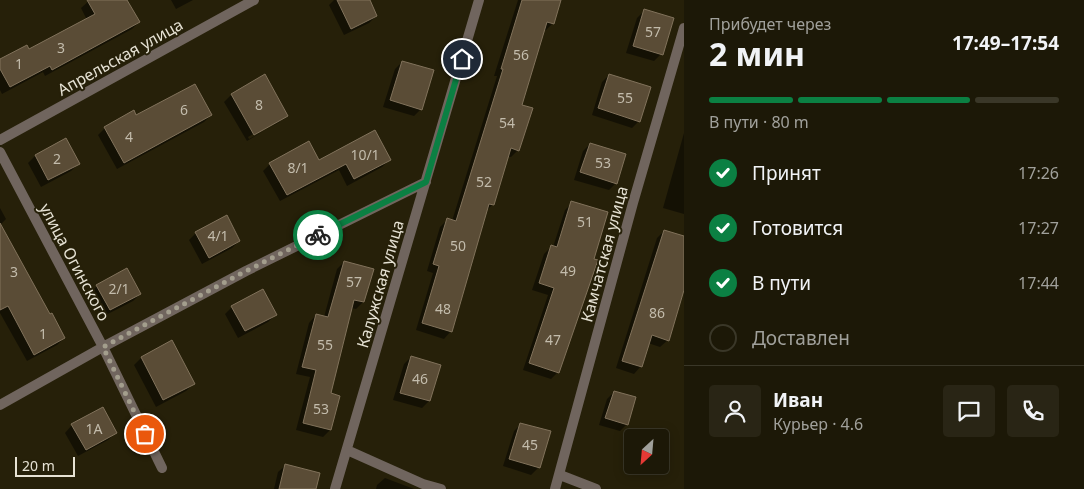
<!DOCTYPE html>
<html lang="ru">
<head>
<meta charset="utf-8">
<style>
  :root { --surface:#1c1807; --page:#292515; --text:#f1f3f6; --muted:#a0a09b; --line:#3a3728; --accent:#0b8043 }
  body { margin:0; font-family:"Noto Sans",sans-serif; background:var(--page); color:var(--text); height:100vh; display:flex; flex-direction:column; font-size:19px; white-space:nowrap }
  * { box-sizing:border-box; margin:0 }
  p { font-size:16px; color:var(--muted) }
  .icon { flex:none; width:28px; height:28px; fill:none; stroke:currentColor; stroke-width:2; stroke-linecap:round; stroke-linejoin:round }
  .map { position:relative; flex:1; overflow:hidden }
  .side { display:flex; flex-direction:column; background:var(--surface); width:400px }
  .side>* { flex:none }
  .needle { width:32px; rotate:206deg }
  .controls { position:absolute; left:624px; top:429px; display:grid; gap:10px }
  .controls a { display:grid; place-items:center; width:45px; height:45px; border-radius:5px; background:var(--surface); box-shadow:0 2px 12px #0003,0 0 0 1px var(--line); font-size:25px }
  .scale { position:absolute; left:15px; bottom:12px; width:60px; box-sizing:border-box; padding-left:5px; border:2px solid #e6e2d4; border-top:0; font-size:14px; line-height:18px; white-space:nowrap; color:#e6e2d4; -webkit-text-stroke:4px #262009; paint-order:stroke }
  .pin { position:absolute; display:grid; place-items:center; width:42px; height:42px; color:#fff; margin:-21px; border:2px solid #fff; border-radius:50%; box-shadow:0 1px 5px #0007 }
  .courier { position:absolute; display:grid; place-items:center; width:50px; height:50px; margin:-25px; border:4px solid #0b8043; border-radius:50%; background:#fff; color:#222; box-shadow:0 1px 6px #0007 }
  .overview em { font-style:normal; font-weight:700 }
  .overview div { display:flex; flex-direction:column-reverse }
  .overview { display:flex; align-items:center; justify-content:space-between; height:85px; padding:0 25px }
  h1 { font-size:32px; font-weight:700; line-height:38px }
  .bar { display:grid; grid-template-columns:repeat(4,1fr); gap:8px 5px; align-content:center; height:60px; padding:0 25px }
  .bar i { height:6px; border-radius:4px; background:var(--line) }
  .bar .selected { background:var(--accent) }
  .bar p { grid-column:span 4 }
  .line { display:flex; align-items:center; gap:12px; padding:0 25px; border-top:1px solid var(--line) }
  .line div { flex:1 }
  .round { display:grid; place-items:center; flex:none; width:52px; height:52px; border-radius:5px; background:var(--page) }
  ol { padding:0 25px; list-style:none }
  li { display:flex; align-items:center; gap:15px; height:55px }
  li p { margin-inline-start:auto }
  li .icon { padding:5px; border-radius:50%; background:var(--accent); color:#fff; stroke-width:4 }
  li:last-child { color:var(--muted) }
  li i { width:28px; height:28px; border:2px solid var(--line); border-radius:50% }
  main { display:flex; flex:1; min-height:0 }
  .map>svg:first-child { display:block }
</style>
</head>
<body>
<main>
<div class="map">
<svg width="684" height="489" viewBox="0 0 684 489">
  <rect width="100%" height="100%" fill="#262009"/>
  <!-- shadow -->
  <path fill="#0007" fill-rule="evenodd" d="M90,0H126L139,22L132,29L45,76L43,72L2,94L0,90V61L29,50L87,20L81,8Z
    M171,0H193L176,9Z
    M334,0H368L376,16L369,23L344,35L329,5Z
    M518,0H560L553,23L546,30H544L521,105L518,150L511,157L507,156L492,205L485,212L451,331L444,339L416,330L433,273L427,271L440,227L447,220L452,221L497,76H494Z
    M644,11L661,54L654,61L626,53L637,18Z
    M402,62L421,109L414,116L383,107L395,69Z
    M609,75L639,121L632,128L592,115L602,82Z
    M264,76L287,115L279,122L247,141L224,102L231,95ZM280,119V122L249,139L248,137Z
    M211,115L204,122L117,169L98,135L105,128L136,116Z
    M684,133V214L663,208Z
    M66,140L78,164L71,171L41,187L28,163L35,156Z
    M590,144L616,183L609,190L574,180L583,151Z
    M389,160L382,167L347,186L339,170L280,201L263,171L270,164Z
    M572,203L558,372L551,379L523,370L548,295L532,290L544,254L552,246L553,247L565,210Z
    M0,208L6,219L0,225Z
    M0,225L49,315L64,338L57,345L27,361L0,313Z
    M664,231L684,242V289L668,340L660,347L648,343L641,366L634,374L616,368L657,238Z
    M196,233L239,241L232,248L202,264L189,240Z
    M344,262L363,302L356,309L351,308L329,394L330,430L323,437L296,430L310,377L296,374L309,323L316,315L324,317L337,269Z
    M97,286L140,294L133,301L102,317L90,293Z
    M232,307L275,315L268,322L238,338L225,314Z
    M411,357L439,366L429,401L422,408L393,400L404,364Z
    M141,358L193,384L186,391L156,407L134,365Z
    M614,392L627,424L620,431L599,425L607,399Z
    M521,424L549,432L538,468L531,475L503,466L514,431Z
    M72,425L115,433L108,440L78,456L65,433Z
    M286,465L314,489H274L278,472Z
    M385,478L414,489H376L377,485Z"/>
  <!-- building -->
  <path fill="#5a4c36" stroke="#81725b" d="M87,0H127L140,22L52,70L50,66L10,87L0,69V59L27,45L29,49L95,14Z
    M337,0H370L377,16L351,29Z
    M522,0H561L554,24L547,22L522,105L533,108L519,151L511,148L494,205L489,204L452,332L422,323L439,266L433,264L447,218L456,221L503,69H501Z
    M644,9L674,18L663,55L633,46Z
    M402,61L434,70L422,110L390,100Z
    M265,74L288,116L254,135L231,94Z
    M609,74L651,87L640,122L598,108Z
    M195,84L212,115L124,163L104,127L134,110L136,115Z
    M375,130L391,160L354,179L346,164L287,195L269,163L309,141L319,160Z
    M66,138L80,164L48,180L35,155Z
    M590,143L626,154L617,184L580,172Z
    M571,201L608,212L594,259L598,260L559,373L529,363L554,288L539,283L551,245L557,247Z
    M227,215L240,241L209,258L195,232Z
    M0,223L50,314L52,313L65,338L34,355L8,306L0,310Z
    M664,230L684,236V290L669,341L652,335L642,367L622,361Z
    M344,261L374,269L364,302L354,300L331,393L340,396L331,430L303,423L316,370L302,367L316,314L328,317Z
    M127,268L141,294L110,310L96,285Z
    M263,289L277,315L245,331L231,306Z
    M172,340L195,384L163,400L141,357Z
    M411,356L441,365L430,401L400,393Z
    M614,391L636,397L628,425L605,418Z
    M103,407L117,433L86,450L71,424Z
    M520,423L551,431L540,468L509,459Z
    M285,464L320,473L316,489H279Z"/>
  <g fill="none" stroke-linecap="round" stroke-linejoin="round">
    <!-- minor -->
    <path stroke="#70655e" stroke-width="10" d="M0,140L254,0
      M0,152L103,347L162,468
      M0,405L103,347L246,271L426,182
      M347,450L423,484L441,489
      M560,475L596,489
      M335,489L479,0
      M555,489L633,203L684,28"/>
  </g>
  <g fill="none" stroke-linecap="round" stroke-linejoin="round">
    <!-- done -->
    <path stroke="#a39e8d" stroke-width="5" stroke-dasharray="0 9" d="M145,434L103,347L246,271L318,235"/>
    <!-- route -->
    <path stroke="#0b8043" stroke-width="6" d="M318,235L426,182L462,59"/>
  </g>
  <g text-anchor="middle" stroke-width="4" stroke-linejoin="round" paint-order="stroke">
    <!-- number labels -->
    <g font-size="14" fill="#c3bcac">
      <text x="653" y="37">57</text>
      <text x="61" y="53">3</text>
      <text x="521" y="60">56</text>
      <text x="19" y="69">1</text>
      <text x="625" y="103">55</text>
      <text x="259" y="110">8</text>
      <text x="184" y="115">6</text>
      <text x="507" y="128">54</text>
      <text x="129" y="142">4</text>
      <text x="365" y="160">10/1</text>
      <text x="57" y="164">2</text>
      <text x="603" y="168">53</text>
      <text x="298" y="173">8/1</text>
      <text x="484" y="187">52</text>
      <text x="585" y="227">51</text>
      <text x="218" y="241">4/1</text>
      <text x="458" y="251">50</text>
      <text x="568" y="276">49</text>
      <text x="14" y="277">3</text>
      <text x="354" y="287">57</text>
      <text x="119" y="294">2/1</text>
      <text x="443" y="314">48</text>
      <text x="657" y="318">86</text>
      <text x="43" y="339">1</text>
      <text x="553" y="345">47</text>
      <text x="325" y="350">55</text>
      <text x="420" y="384">46</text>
      <text x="321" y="414">53</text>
      <text x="94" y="434">1А</text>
      <text x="530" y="450">45</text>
    </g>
    <!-- street labels -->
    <g font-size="16" fill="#e6e2d4" stroke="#262009">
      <text transform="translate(120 57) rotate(-29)" y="6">Апрельская улица</text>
      <text transform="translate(604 254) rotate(-75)" y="6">Камчатская улица</text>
      <text transform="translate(75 262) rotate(62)" y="6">улица Огинского</text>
      <text transform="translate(380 284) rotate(-74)" y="6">Калужская улица</text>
    </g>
  </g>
</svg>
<div class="controls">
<a><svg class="needle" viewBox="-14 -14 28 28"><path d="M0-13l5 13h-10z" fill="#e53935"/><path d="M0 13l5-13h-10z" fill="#a0a09b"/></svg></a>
</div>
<div class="scale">20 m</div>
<div class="pin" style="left:145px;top:434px;background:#ea580c"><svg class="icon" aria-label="bag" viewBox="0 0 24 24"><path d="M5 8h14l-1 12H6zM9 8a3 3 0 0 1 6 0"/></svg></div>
<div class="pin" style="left:462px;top:59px;background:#1f2937"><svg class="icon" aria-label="home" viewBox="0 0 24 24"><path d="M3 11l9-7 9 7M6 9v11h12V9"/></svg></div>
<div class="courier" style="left:318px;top:235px"><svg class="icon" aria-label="bike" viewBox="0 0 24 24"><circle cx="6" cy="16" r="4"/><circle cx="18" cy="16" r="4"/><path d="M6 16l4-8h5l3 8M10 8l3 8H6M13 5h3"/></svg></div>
</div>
<section class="side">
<div class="overview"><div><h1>2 мин</h1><p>Прибудет через</p></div><em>17:49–17:54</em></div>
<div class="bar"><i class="selected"></i><i class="selected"></i><i class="selected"></i><i></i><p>В пути · 80 m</p></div>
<ol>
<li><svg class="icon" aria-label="check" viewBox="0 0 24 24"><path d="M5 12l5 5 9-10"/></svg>Принят<p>17:26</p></li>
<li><svg class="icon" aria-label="check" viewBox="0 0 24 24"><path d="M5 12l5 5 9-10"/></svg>Готовится<p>17:27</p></li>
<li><svg class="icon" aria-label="check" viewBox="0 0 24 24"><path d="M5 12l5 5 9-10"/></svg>В пути<p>17:44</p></li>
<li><i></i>Доставлен</li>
</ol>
<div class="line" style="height:90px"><a class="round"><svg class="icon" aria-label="person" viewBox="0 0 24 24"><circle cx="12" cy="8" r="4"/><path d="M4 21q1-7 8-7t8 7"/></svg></a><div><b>Иван</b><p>Курьер · 4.6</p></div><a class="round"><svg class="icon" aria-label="chat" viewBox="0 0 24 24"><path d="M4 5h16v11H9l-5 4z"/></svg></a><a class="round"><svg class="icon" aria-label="phone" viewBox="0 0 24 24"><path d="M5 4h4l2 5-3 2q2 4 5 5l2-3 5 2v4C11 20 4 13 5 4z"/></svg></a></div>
</section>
</main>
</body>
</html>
